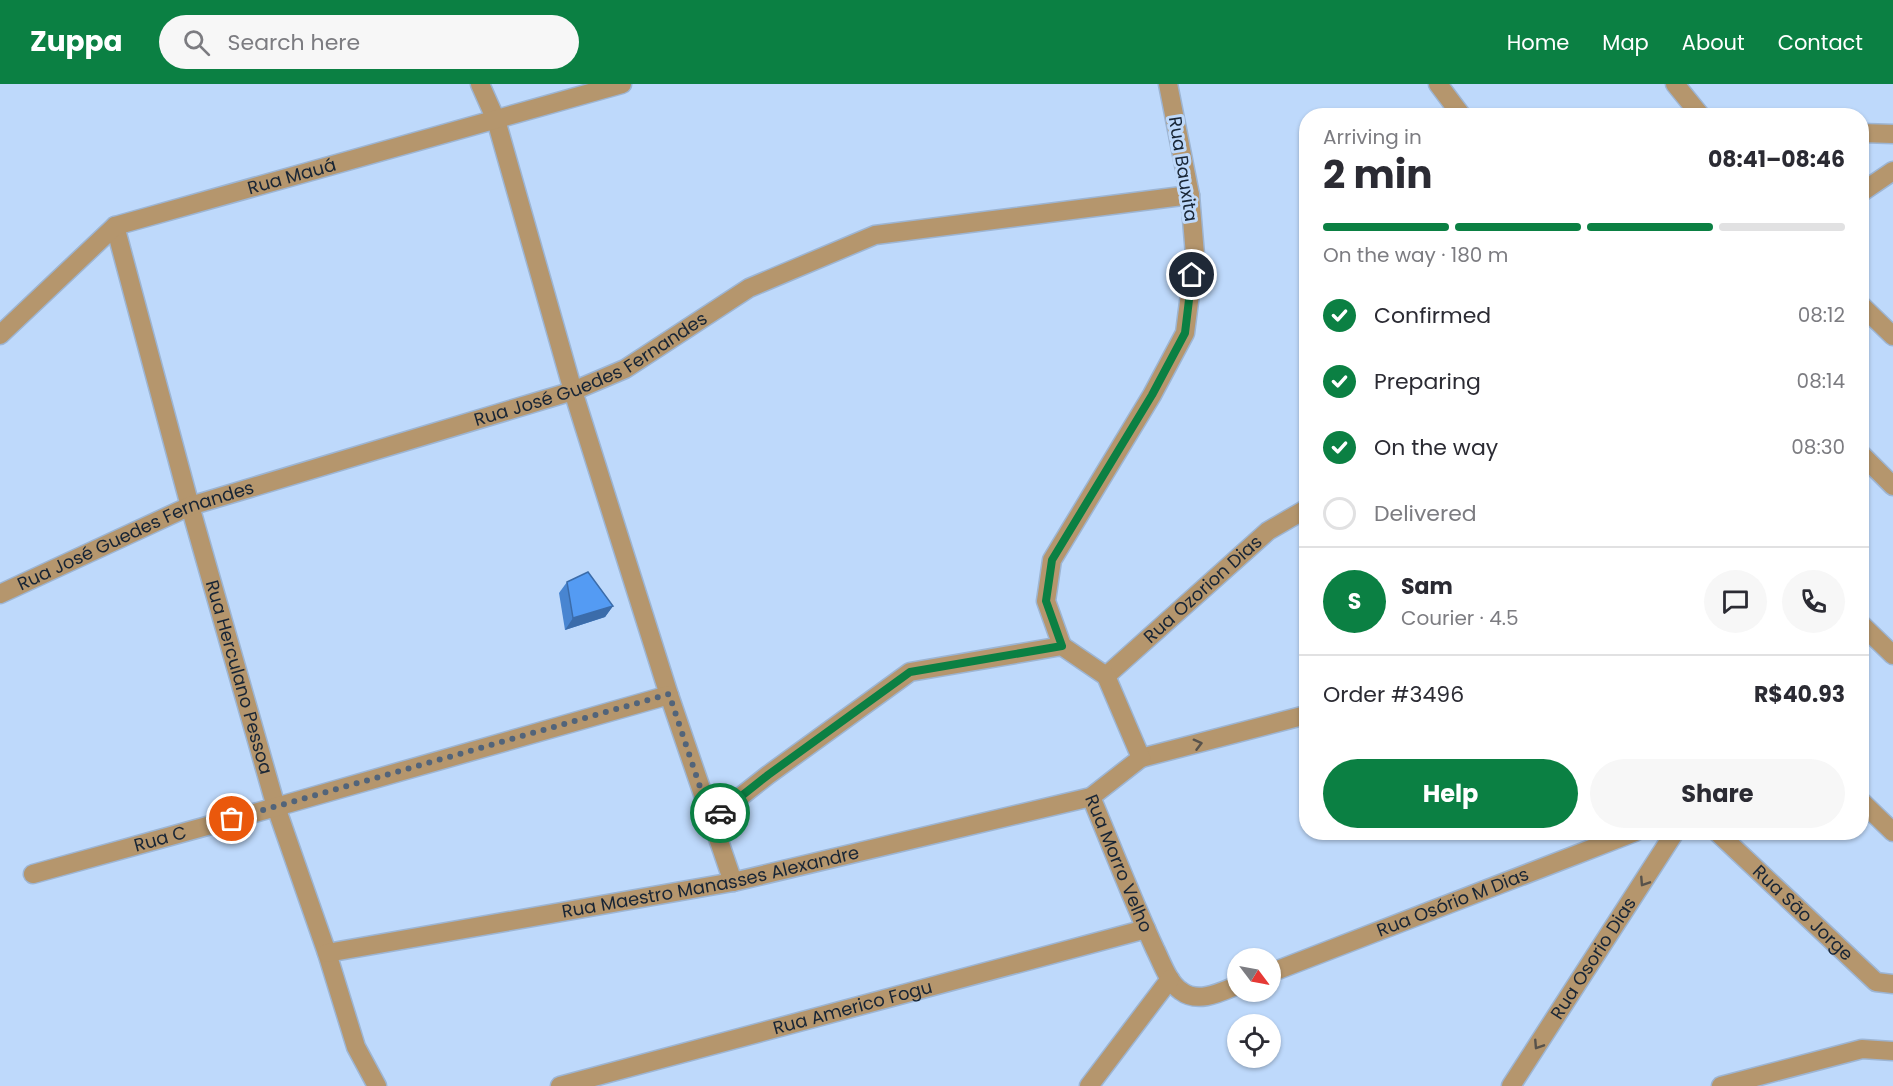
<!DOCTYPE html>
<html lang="en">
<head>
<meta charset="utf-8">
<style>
  :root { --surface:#fff; --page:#f7f7f7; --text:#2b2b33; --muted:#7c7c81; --line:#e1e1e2; --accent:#0b8043 }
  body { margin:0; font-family:Poppins,sans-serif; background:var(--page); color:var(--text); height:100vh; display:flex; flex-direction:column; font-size:22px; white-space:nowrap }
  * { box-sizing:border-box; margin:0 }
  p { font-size:20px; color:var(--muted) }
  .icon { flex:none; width:33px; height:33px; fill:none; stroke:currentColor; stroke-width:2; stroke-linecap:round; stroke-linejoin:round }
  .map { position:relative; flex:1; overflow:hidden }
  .panel { position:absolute; left:1299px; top:24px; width:570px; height:732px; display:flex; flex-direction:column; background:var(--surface); border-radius:24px; box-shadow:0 2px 4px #0004 }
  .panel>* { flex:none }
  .needle { width:39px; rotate:122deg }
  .fabs { position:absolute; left:1227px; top:864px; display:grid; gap:12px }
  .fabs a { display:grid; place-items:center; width:54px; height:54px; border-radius:50%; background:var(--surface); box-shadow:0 2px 4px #0004; font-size:30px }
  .pin { position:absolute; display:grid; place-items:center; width:51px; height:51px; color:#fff; margin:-26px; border:3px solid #fff; border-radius:50%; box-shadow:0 2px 6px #0007 }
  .courier { position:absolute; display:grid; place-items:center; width:60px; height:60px; margin:-30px; border:4px solid #0b8043; border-radius:50%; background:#fff; color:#222; box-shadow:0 2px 8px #0007 }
  .summary em { font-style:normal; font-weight:700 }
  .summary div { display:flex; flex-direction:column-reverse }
  .summary { display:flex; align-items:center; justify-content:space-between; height:102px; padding:0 24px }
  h1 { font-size:39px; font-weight:700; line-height:45px }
  .bar { display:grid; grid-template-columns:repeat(4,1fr); gap:9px 6px; align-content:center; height:72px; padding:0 24px }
  .bar i { height:8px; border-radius:4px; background:var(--line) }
  .bar .selected { background:var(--accent) }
  .bar p { grid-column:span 4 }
  .line { display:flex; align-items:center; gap:15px; padding:0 24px; border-top:2px solid var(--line) }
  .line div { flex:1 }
  .round { display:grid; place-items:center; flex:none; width:63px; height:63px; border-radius:32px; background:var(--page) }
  ol { padding:0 24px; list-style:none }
  li { display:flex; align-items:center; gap:18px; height:66px }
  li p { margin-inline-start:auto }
  li .icon { padding:6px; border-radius:50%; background:var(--accent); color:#fff; stroke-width:4 }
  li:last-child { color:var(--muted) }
  li i { width:33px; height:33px; border:3px solid var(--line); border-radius:50% }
  .action { display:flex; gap:12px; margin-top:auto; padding:12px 24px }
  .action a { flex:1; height:69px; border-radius:36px; background:var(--accent); color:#fff; font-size:24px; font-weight:700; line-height:69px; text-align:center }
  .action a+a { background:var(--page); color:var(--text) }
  header { display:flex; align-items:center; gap:36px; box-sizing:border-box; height:84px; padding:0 30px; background:var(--accent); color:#fff }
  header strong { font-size:28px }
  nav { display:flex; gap:33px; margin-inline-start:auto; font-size:21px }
  .search { width:420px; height:54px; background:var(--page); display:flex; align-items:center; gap:15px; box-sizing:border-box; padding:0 21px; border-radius:33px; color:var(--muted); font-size:22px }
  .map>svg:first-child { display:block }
</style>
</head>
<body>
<header>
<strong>Zuppa</strong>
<div class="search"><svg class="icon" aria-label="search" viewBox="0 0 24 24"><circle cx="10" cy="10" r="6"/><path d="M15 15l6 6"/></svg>Search here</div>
<nav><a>Home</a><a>Map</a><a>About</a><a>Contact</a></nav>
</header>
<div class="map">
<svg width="1893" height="1002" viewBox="0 0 1893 1002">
  <rect width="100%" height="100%" fill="#bed9fb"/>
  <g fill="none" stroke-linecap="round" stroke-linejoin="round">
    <!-- street casing -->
    <g stroke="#9db5d3" stroke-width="21">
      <g id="street">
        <path d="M480,0L496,36L573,307L669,611L733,798"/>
        <path d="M1438,0L1462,32"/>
        <path d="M1675,0L1701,32"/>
        <path d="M1862,49L1893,50"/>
        <path d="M1862,108L1893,87"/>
        <path id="s1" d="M115,142L190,422L276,723L327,869L356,963L377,1002"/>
        <path d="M1862,222L1893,252"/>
        <path id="s2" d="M0,251L115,142L622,0"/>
        <path d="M1862,371L1893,402"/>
        <path id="s3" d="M0,510L190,422L573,307L625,285L749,204L875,151L1190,111"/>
        <path d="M1862,541L1893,571"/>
        <path d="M1062,562L1046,517L1052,476L1152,311L1185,249L1195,171L1190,111L1168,0"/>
        <path id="s4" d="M1106,592L1268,447L1306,425"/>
        <path d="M1141,674L1306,631"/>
        <path id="s5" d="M1091,713C1112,763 1132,815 1155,865C1162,879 1168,898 1181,907C1198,920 1221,908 1238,901"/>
        <path d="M1862,718L1893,748"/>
        <path id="s6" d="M1717,748L1876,898L1893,900"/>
        <path id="s7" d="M33,790L276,723L669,611"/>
        <path id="s8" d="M327,869L733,798L1091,713L1141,674L1106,592L1062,562L910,588L768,691L711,736"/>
        <path id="s9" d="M1270,889L1635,748"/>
        <path id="s10" d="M560,1002L1146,845"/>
        <path d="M1089,1002L1170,895"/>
        <path id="s11" d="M1511,1002L1675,748"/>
        <path d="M1721,1002L1862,965L1893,967"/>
      </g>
    </g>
    <!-- street -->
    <use href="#street" stroke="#b5966d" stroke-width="18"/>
  </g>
  <!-- wall -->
  <path fill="#4885d1" d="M567,498L613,522L605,533L565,546L559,509Z"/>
  <!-- shaded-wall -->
  <path fill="#3b6caa" d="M613,522L605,533L565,546L573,534Z"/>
  <!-- building -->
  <path fill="#549bf3" stroke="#3b6caa" stroke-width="1.5" d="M588,488L613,522L573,534L567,498Z"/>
  <!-- one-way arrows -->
  <defs><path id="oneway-chevron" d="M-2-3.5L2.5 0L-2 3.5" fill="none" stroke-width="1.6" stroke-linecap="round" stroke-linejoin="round" transform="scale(1.5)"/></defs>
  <g stroke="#57524b">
    <use href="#oneway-chevron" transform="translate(1198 660) rotate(-15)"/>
    <use href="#oneway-chevron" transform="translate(1644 798) rotate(123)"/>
    <use href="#oneway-chevron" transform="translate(1538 961) rotate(123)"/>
  </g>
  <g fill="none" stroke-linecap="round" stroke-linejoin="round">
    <!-- done -->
    <path stroke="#52647a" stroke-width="6" stroke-dasharray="0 10.8" d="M232,735L669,610L711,736L720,729"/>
    <!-- route -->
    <path stroke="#0b8043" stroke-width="8" d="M720,729L768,691L910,588L1062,562L1046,517L1052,476L1152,311L1185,249L1192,191"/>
  </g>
  <g text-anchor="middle" stroke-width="6" stroke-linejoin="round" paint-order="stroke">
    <!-- street labels -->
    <g font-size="18" fill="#182535" stroke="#bed9fb">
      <text transform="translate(1183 85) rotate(81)" y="6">Rua Bauxita</text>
      <text dy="6" stroke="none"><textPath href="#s2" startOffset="342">Rua Mauá</textPath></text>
      <text dy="6" stroke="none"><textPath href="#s3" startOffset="634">Rua José Guedes Fernandes</textPath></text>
      <text dy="6" stroke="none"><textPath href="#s3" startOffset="148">Rua José Guedes Fernandes</textPath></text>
      <text dy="6" stroke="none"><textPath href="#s4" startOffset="130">Rua Ozorion Dias</textPath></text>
      <text dy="6" stroke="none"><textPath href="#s1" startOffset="468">Rua Herculano Pessoa</textPath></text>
      <text dy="6" stroke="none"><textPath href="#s7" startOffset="132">Rua C</textPath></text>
      <text dy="6" stroke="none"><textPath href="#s5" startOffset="72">Rua Morro Velho</textPath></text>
      <text dy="6" stroke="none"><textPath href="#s8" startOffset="390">Rua Maestro Manasses Alexandre</textPath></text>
      <text dy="6" stroke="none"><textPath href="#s9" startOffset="196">Rua Osório M Dias</textPath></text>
      <text dy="6" stroke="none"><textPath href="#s6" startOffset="118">Rua São Jorge</textPath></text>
      <text dy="6" stroke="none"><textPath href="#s11" startOffset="152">Rua Osorio Dias</textPath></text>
      <text dy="6" stroke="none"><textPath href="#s10" startOffset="303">Rua Americo Fogu</textPath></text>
    </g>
  </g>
</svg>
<div class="fabs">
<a><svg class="needle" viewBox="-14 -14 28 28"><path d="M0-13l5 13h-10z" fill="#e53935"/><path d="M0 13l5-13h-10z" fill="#7c7c81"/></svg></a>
<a><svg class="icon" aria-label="locate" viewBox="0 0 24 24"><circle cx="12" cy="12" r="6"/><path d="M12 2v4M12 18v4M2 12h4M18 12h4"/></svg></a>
</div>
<div class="pin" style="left:232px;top:735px;background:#ea580c"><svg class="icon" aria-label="bag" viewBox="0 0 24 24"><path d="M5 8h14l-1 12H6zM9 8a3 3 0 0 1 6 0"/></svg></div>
<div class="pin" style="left:1192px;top:191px;background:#1f2937"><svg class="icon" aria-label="home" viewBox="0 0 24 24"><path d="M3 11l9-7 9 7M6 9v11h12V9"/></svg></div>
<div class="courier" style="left:720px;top:729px"><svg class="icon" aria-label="car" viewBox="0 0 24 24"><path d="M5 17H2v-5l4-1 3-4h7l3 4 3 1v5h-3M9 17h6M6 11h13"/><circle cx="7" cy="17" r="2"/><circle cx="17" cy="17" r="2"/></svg></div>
<section class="panel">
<div class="summary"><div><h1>2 min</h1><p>Arriving in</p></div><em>08:41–08:46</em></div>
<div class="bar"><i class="selected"></i><i class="selected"></i><i class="selected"></i><i></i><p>On the way · 180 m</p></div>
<ol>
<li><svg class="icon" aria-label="check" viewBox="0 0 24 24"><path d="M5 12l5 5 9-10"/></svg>Confirmed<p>08:12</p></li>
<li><svg class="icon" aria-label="check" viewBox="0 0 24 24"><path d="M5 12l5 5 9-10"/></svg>Preparing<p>08:14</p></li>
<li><svg class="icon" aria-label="check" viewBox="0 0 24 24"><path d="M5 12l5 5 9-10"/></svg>On the way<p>08:30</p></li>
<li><i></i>Delivered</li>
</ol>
<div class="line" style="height:108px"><b class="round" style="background:var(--accent);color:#fff">S</b><div><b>Sam</b><p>Courier · 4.5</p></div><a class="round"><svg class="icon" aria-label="chat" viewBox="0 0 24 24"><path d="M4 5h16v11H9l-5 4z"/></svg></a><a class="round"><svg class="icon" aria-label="phone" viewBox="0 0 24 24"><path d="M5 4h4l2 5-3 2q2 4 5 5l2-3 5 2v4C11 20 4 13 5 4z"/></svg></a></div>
<div class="line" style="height:78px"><div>Order #3496</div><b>R$40.93</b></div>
<div class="action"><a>Help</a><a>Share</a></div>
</section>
</div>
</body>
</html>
